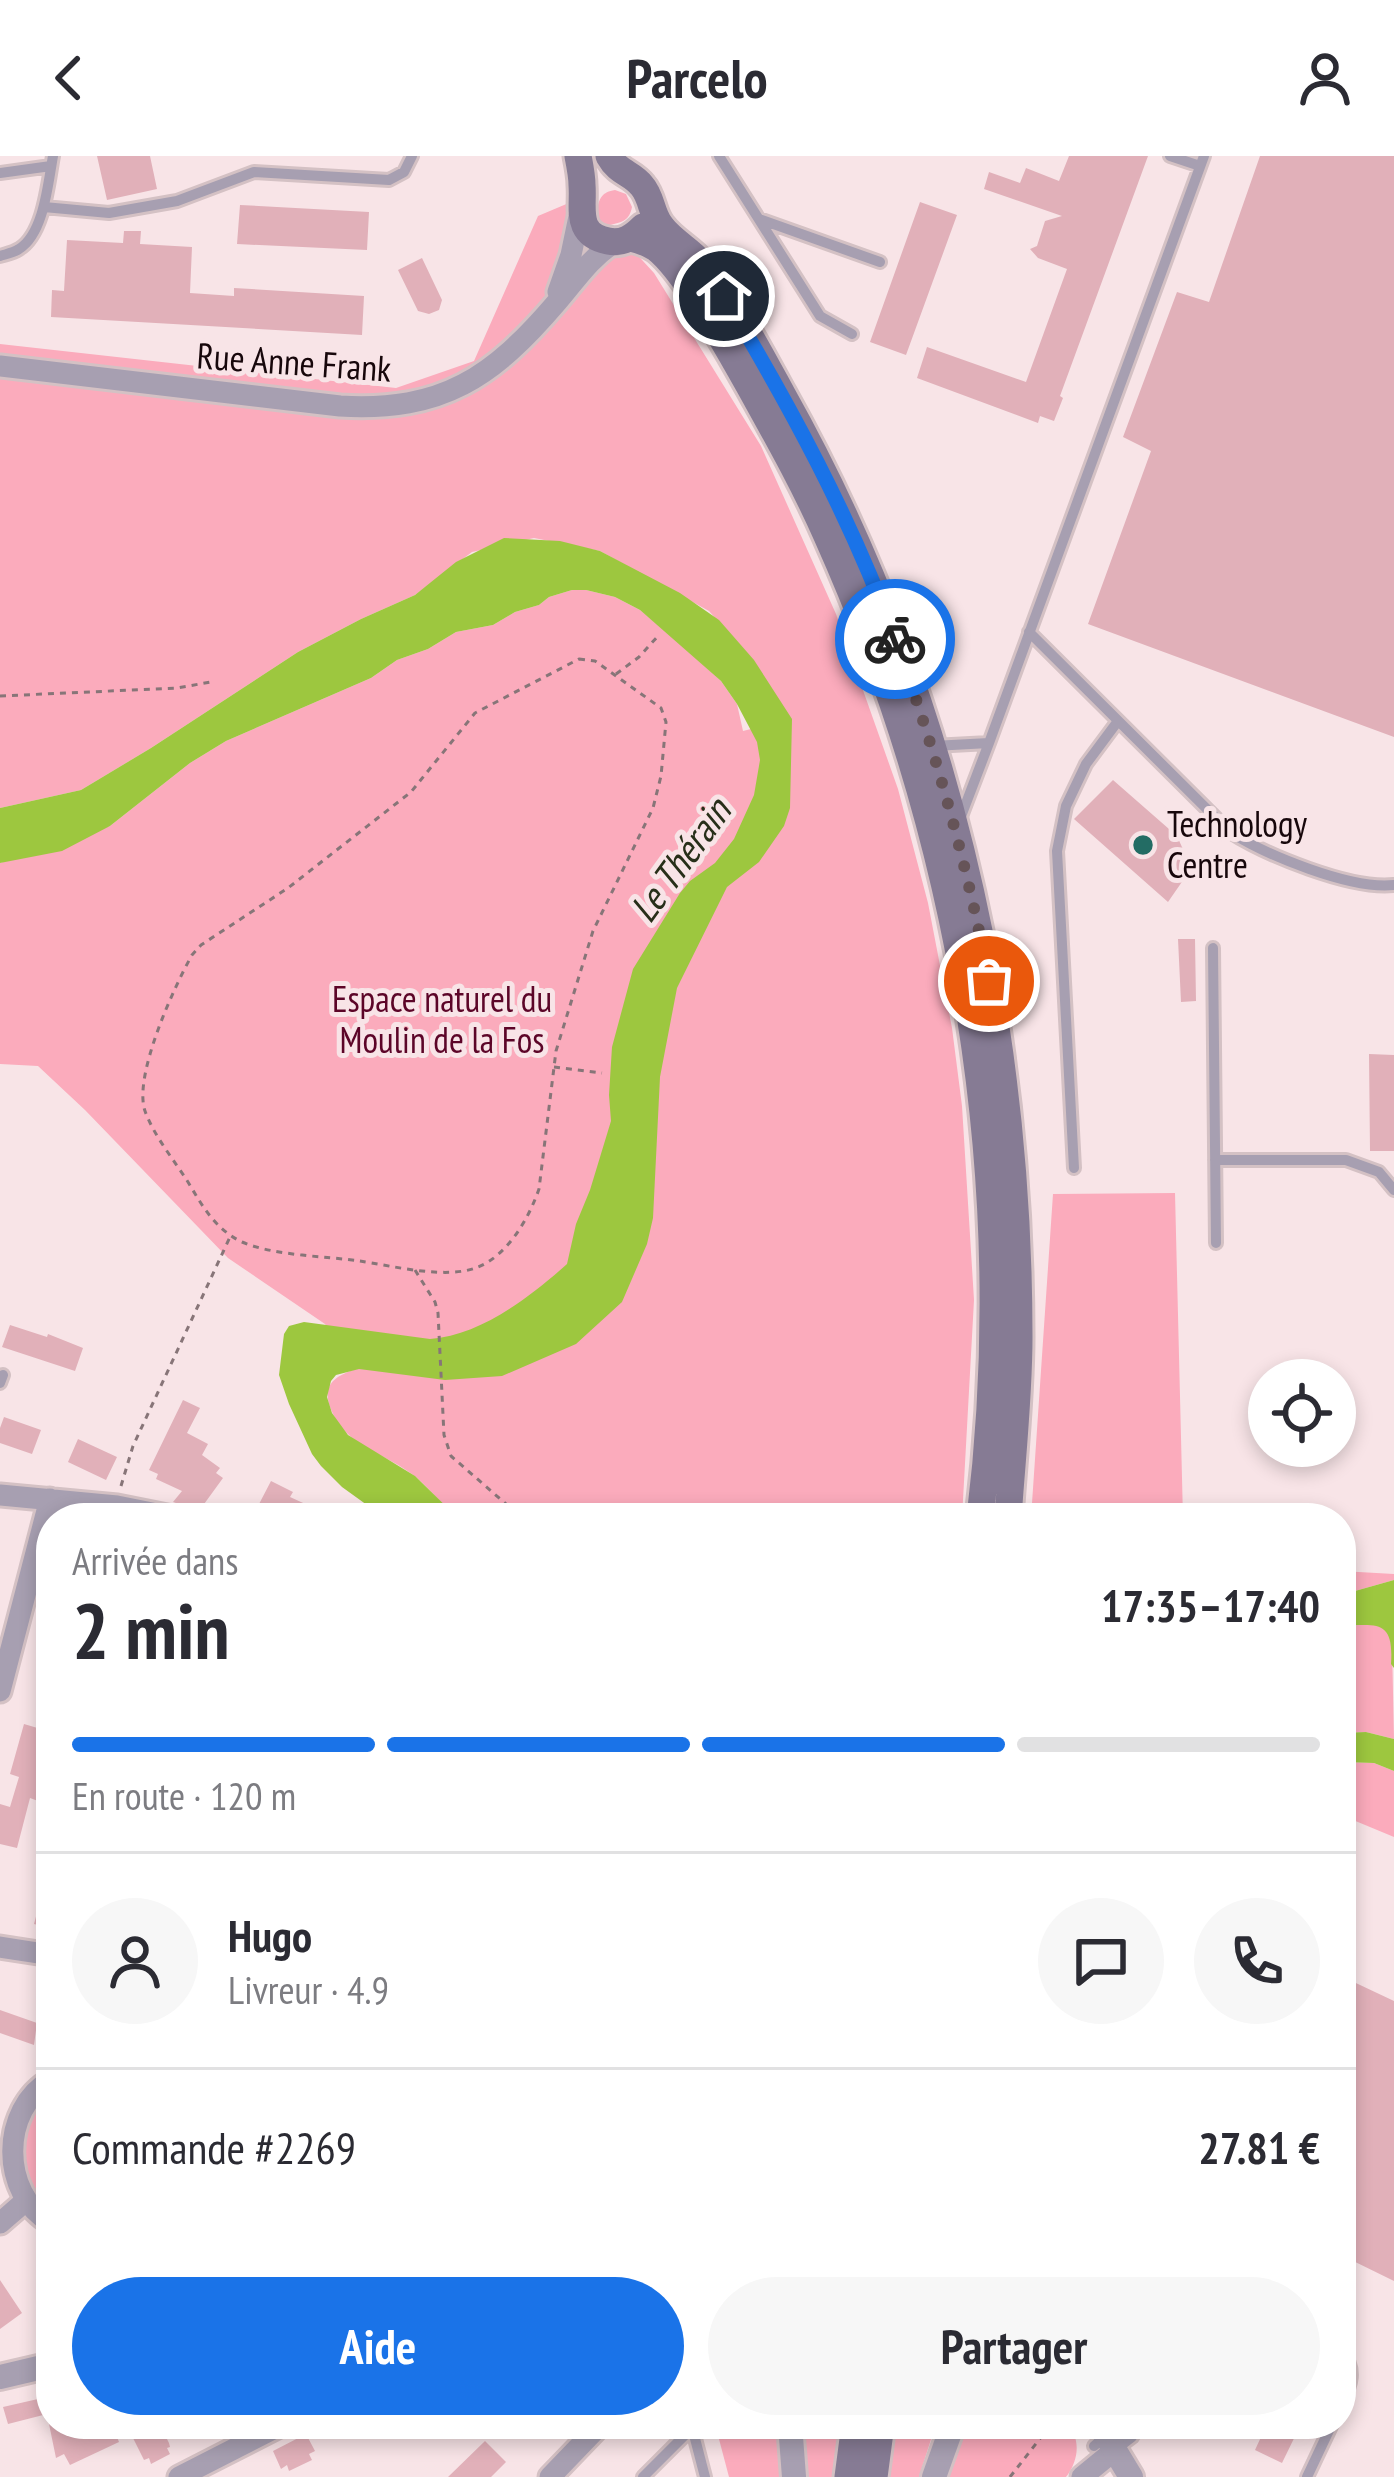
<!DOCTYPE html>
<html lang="fr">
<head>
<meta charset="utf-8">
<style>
  :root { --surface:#fff; --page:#f7f7f7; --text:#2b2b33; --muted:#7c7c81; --line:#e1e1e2; --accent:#1a73e8 }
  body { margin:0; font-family:"PT Sans Narrow",sans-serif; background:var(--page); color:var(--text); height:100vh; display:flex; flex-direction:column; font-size:45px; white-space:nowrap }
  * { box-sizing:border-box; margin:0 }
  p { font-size:39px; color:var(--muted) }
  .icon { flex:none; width:66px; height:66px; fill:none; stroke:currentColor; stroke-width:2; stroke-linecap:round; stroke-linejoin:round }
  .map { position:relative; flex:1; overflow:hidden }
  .sheet { position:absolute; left:36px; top:1347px; width:1320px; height:936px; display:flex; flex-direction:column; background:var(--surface); border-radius:48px; box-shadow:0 6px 18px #0003 }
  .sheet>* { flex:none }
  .fabs { position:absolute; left:1248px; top:1203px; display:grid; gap:24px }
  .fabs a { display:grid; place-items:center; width:108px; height:108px; border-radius:50%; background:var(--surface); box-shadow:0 6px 18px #0003; font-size:60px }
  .pin { position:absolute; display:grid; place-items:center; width:102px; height:102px; color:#fff; margin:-51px; border:6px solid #fff; border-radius:50%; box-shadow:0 3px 12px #0007 }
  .courier { position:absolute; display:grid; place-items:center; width:120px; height:120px; margin:-60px; border:9px solid #1a73e8; border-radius:50%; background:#fff; color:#222; box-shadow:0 3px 15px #0007 }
  .head em { font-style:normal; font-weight:800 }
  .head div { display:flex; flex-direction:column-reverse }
  .head { display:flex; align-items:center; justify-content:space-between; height:204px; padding:0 36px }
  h1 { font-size:78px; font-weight:800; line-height:90px }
  .bar { display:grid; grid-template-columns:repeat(4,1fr); gap:18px 12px; align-content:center; height:144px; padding:0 36px }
  .bar i { height:15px; border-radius:9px; background:var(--line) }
  .bar .on { background:var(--accent) }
  .bar p { grid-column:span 4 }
  .line { display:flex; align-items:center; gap:30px; padding:0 36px; border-top:3px solid var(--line) }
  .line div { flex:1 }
  .round { display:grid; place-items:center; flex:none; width:126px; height:126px; border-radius:63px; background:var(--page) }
  .button { display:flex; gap:24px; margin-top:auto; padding:24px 36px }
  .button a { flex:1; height:138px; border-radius:72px; background:var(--accent); color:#fff; font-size:48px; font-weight:800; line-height:138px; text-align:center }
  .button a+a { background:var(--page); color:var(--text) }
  header { display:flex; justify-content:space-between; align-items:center; height:156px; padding:0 36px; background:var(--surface); font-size:54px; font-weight:800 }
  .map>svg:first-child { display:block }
</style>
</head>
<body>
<header><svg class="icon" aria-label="back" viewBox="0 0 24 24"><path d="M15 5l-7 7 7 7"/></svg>Parcelo<svg class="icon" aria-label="person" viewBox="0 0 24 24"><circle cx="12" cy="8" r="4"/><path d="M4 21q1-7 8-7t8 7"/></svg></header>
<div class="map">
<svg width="1394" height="2321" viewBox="0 0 1394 2321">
  <rect width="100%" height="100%" fill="#f8e4e7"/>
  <!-- green -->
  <path fill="#fbabbc" d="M615,34L626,38L632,51C629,66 621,66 610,69L654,117L761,290L836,458L898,633L928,747L952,872L962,950L974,1144L962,1362H458C443,1350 431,1334 417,1322C387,1297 344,1291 330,1251C321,1226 339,1219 358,1212L325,1168L228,1102L85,954L38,910L0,908V707L110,670L190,607L226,585L371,522L397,504L428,493L456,476L493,469L515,456L539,449L549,441L572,434H586L615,441L640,454L683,490L721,525L737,548L743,575L791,563L753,504L709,455L600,395L534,382L472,396L415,439L361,463L298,496L151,592L81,634L0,652V188L396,232L474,205L538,60L583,41L597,55C599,42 602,36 615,34Z
    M1175,1037L1183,1362H1031L1053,1038Z
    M1341,1415L1394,1418V1424L1355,1435L1341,1434Z
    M1378,1468L1389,1476L1392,1490L1394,1583L1366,1576L1341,1577V1470Z
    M1341,1606L1374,1607L1394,1615V1681L1341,1659Z
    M51,1935V2056L25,2038L13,1976Z
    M715,2268H778L782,2321H729Z
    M798,2268H844L837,2321H802Z
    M894,2268H936L919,2321H887Z
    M966,2268H1067C1082,2283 1078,2306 1066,2321H944Z"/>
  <!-- water -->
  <path fill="#9dc73f" d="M504,382L560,385L600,395L680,437L719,464L754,504L792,563L790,652L784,670L759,706L727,731L677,832L660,921L653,1062L647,1088L622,1146L576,1188L502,1220L445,1224L359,1213L336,1219L331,1225L327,1241L332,1257L348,1279L415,1320L458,1362H385L342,1331L321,1310L312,1298L289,1248L279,1219L284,1178L289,1170L304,1166L430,1183C480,1180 530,1141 567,1108L576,1068L590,1034L611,965L609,939L612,891L633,813L680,737L690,725L715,707L734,683L754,639L760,604L757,586L737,548L721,525L640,454L615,441L586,434H572L549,441L539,449L515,456L493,469L456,476L428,493L397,504L371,522L226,585L190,607L110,670L62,695L0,707V652L81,634L151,592L298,496L361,463L415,439L456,406Z
    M1394,1424V1512L1391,1508C1394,1464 1378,1468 1341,1470V1434L1355,1435Z
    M1366,1576L1394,1583V1615L1374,1607L1341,1606V1577Z"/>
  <!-- building -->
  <path fill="#e1b0b9" d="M97,0H150L157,33L107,44Z
    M1069,0H1148L1060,240L1063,242L1054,265L1040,260L1038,267L917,222L927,191L1026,226L1067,113L1038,102L1030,93L1037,90L1045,65L1062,60L984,33L989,16L1020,27L1026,12L1059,25Z
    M1260,0H1394V581L1088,468L1151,295L1123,281L1177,136L1209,146Z
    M920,46L957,59L906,199L870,186Z
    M240,49L369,56L367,94L237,88Z
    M124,75H141L140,88L192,91L190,137L234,140V132L364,140L362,179L51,161L52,134L64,135L67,84L123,87Z
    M422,102L442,144L439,154L429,158L418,155L398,114Z
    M1113,624L1177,680L1186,700V720L1168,746L1074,663Z
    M1178,783H1195L1196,845L1181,846Z
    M1369,898L1394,899V995H1370Z
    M10,1169L47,1181L48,1178L83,1192L75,1215L2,1191Z
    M183,1244L200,1252L187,1277L208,1288L202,1299L220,1312L216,1317L223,1322L199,1355L173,1346L182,1335L156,1323L158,1318L149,1314Z
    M4,1261L41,1274L32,1298L0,1287V1272Z
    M78,1283L117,1301L106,1324L68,1306Z
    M271,1325L293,1336L290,1341L336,1362H282L258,1350Z
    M24,1568L51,1576V1582L38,1624L44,1626L38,1645L30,1642L17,1692L0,1688V1648L10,1651L19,1621L10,1618Z
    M46,1723L51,1724V1772L34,1768Z
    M1341,1820L1394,1845V2125L1341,2099Z
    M0,1854L37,1867L34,1889L0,1877Z
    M0,2124L22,2157L0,2173Z
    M51,2240V2257L8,2268L3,2251Z
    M49,2268H112L119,2286L70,2309L64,2298L56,2302Z
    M126,2268H152L154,2272L160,2269L169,2287L170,2291L167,2292L170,2298L151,2308L149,2302L144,2304Z
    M1267,2268H1301L1282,2307L1255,2294Z
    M306,2278L315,2295L309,2298L312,2304L289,2315L287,2309L281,2313L273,2295Z
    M485,2285L506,2306L491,2321H448Z"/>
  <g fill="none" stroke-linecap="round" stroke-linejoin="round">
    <!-- service casing -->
    <g stroke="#d4c1c4" stroke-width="16">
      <path id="service" d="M719,0L820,160L852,178
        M1170,0L1200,10
        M0,17L51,10
        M44,51L109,57L177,45L254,16L389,24L404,16L412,0
        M759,63L880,106
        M0,100C6,98 13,97 19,93C44,78 48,27 53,0
        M1029,476L1230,676C1266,699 1351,734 1394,729
        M989,587L1204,0
        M933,590L989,587L960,663
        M1213,792L1216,1087
        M1215,1004H1346L1379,1016L1394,1034
        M1074,1012L1057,695L1066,650L1086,608L1118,565
        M0,1227L3,1219
        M1341,2194C1357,2213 1351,2229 1341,2250
        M692,2271L705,2321
        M1094,2290L1120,2268
        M1115,2294L1132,2281L1140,2268
        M643,2321L692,2272
        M1307,2321L1332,2268"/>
    </g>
    <!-- minor casing -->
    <g stroke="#d4c1c4" stroke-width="27">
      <path id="minor" d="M558,136L571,99L580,56
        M0,210L340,250C443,256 493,221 557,146C576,124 590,102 615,86
        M0,1339L117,1350L177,1362
        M0,1535L50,1343
        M0,1791L51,1799
        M51,1924C0,1953 0,2038 51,2067
        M0,2067L22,2048
        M179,2321L283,2268
        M550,2321L601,2268
        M1082,2321L1115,2294"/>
    </g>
    <!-- tertiary casing -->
    <g stroke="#d4c1c4" stroke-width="30">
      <path id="tertiary" d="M0,2221L51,2209
        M790,2268L794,2321
        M1099,2268L1131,2321
        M934,2321L953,2268"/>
    </g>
    <!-- secondary casing -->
    <g stroke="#d4c1c4" stroke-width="33">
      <path id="secondary" d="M578,0C580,10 582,20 582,29C584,52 574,78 608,85C623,88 633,81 643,71
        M609,0C619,18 631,16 642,30C652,41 651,58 661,70C672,85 689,93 701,107C733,146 758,194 782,238C943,525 1019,853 1019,1181C1019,1241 1012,1302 1008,1362
        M631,82C640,84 648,87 656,92C686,115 732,200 752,235C778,282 805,330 827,380C964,686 1021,1028 980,1362
        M848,2321L855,2268
        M874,2321L881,2268"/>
    </g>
    <!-- path -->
    <path stroke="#877578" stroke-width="3" stroke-dasharray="6 6" stroke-linecap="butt" d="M579,503L595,505L661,552L666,566L661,620L653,652L593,775L556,895L539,1033C529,1062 508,1099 478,1111C447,1124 393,1110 360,1105C325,1100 275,1100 242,1086C215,1073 203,1051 188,1026C174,1004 154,980 145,955C133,920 174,831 192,799L201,789L288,732L411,636L475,557Z
      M616,518L639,501L658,480
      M0,540L177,532L211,526
      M554,911L602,917
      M415,1114L435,1146L438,1157L444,1279L451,1300L522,1362
      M121,1330L133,1290L230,1081
      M1010,2321L1049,2271"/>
    <!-- service -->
    <use href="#service" stroke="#a79fb1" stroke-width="10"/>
    <!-- minor -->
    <use href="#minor" stroke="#a79fb1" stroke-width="21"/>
    <!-- tertiary -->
    <use href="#tertiary" stroke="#a79fb1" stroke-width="24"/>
    <!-- secondary -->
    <use href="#secondary" stroke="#867b94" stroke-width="27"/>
  </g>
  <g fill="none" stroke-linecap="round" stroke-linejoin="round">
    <!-- done -->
    <path stroke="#665458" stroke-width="12" stroke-dasharray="0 21.6" d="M895,483C936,595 967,708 989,825"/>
    <!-- route -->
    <path stroke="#1a73e8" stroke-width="15" d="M724,140C790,250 851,362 895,483"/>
  </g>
  <!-- markers -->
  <circle fill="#236c64" stroke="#f8e4e7" stroke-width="4.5" cx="1143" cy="689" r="12"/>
  <g text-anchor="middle" stroke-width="10" stroke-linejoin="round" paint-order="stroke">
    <!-- street labels -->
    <g font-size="36" fill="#17070b" stroke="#f8e4e7">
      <text transform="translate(294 206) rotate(4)" y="13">Rue Anne Frank</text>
    </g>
    <!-- poi labels -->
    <g font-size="36" fill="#17070b" stroke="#f8e4e7" text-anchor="start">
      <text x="1167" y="681">Technology<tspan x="1167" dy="41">Centre</tspan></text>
    </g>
    <!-- park labels -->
    <g font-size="36" fill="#5c0528" stroke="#f8e4e7">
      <text x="442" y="856">Espace naturel du<tspan x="442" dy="41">Moulin de la Fos</tspan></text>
    </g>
    <!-- water labels -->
    <g font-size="39" font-style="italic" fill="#272f19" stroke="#f8e4e7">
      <text transform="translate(680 704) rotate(-54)" y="14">Le Thérain</text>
    </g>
  </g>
</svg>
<div class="fabs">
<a><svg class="icon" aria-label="locate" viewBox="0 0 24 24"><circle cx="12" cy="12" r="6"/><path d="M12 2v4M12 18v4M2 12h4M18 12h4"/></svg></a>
</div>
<div class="pin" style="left:989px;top:825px;background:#ea580c"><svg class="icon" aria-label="bag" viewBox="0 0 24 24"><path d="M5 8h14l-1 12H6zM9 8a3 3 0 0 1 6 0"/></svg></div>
<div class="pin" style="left:724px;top:140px;background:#1f2937"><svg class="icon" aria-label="home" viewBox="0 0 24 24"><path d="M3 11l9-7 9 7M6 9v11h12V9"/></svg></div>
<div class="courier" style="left:895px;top:483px"><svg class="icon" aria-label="bike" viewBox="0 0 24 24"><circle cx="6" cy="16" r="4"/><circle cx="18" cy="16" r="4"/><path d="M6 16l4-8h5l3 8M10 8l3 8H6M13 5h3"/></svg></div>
<section class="sheet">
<div class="head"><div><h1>2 min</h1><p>Arrivée dans</p></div><em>17:35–17:40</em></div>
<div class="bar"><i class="on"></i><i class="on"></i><i class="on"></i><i></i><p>En route · 120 m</p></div>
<div class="line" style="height:216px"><a class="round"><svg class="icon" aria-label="person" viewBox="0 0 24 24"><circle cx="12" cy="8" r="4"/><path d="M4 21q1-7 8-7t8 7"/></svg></a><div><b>Hugo</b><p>Livreur · 4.9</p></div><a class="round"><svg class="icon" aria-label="chat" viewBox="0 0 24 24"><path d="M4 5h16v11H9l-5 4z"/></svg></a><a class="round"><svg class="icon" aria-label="phone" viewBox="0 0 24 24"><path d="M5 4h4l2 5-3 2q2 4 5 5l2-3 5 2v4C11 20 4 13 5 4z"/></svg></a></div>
<div class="line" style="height:156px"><div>Commande #2269</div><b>27.81 €</b></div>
<div class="button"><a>Aide</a><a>Partager</a></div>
</section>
</div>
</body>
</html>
